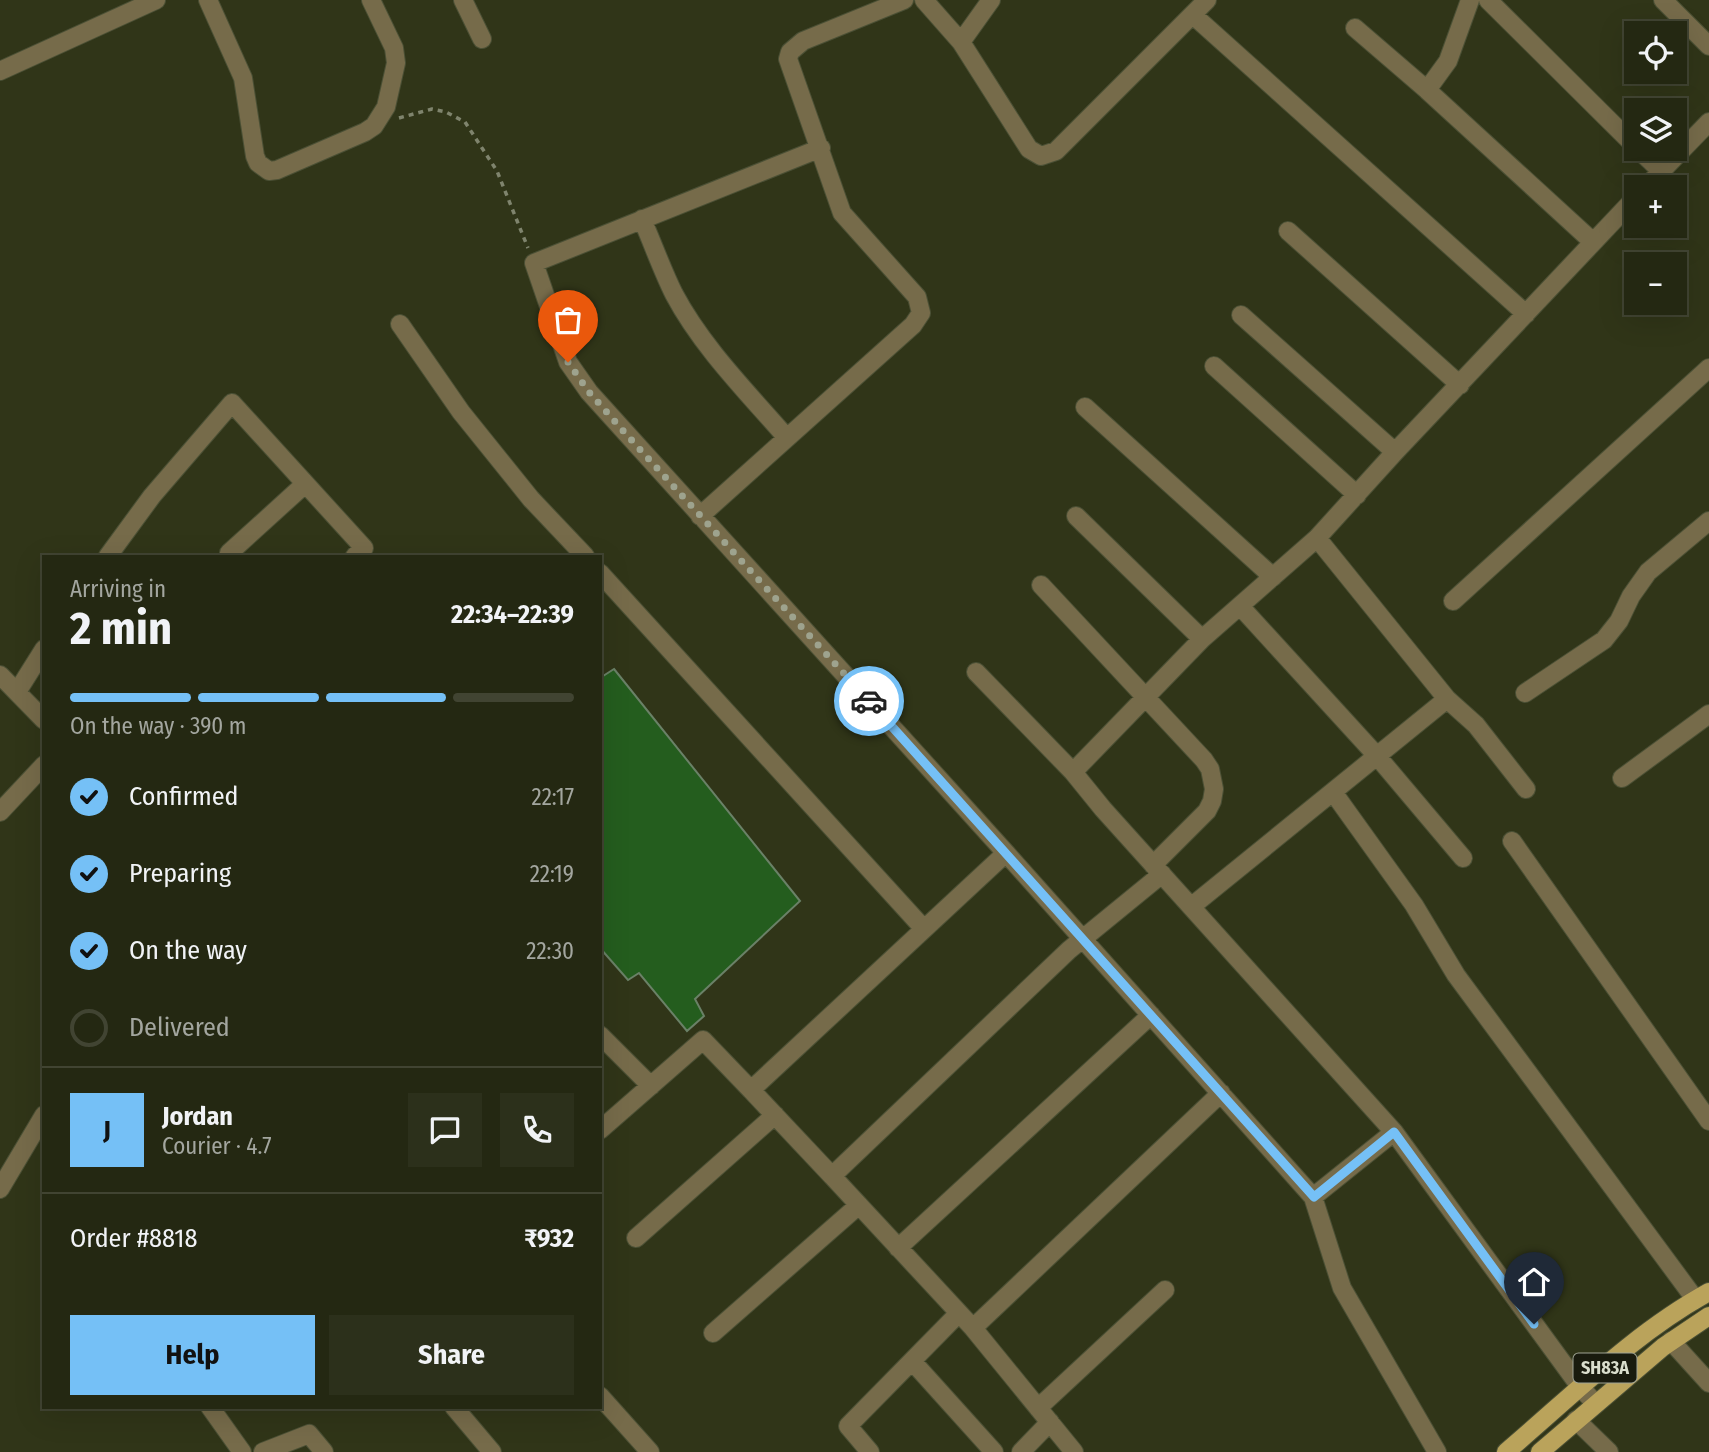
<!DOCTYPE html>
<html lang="en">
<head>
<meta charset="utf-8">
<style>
  :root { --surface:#242812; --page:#2c301b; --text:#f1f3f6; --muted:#a3a69f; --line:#414432; --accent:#75c0f6 }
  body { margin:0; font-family:"Fira Sans Condensed",sans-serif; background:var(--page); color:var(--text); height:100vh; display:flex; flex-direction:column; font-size:26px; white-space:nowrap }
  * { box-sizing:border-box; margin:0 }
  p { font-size:23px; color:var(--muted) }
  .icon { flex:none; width:38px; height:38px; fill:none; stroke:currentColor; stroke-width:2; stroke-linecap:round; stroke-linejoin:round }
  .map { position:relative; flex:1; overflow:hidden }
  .panel { position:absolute; left:42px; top:555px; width:560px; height:854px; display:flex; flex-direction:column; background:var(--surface); border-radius:0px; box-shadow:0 7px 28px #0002,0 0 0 2px var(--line) }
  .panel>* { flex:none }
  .buttons { position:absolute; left:1624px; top:21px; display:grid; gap:14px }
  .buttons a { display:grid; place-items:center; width:63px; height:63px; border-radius:0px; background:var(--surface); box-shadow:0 7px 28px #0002,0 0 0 2px var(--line); font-size:35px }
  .pin { position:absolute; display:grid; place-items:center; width:60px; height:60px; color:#fff; margin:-72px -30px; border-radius:50% 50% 50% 0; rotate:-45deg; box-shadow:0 0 7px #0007 }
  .pin .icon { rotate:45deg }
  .courier { position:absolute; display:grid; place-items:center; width:70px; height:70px; margin:-35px; border:5px solid #75c0f6; border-radius:50%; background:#fff; color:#222; box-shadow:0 2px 9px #0007 }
  .head em { font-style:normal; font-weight:700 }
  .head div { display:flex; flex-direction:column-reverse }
  .head { display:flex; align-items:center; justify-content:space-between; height:119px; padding:0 28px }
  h1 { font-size:46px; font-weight:700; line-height:52px }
  .bar { display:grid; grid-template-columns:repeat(4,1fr); gap:10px 7px; align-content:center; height:84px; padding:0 28px }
  .bar i { height:9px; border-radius:5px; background:var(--line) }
  .bar .active { background:var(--accent) }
  .bar p { grid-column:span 4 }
  .line { display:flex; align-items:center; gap:18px; padding:0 28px; border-top:2px solid var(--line) }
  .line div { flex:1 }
  .round { display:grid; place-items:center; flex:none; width:74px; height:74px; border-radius:0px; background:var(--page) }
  ol { padding:0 28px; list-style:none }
  li { display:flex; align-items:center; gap:21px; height:77px }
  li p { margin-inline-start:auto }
  li .icon { padding:7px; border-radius:50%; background:var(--accent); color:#111; stroke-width:4 }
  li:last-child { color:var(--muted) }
  li i { width:38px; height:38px; border:4px solid var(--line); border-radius:50% }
  .action { display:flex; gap:14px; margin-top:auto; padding:14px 28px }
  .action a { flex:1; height:80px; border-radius:0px; background:var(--accent); color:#111; font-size:28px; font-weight:700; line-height:80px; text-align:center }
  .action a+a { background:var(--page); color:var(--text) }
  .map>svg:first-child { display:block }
</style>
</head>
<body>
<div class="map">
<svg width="1709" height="1452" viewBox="0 0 1709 1452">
  <rect width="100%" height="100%" fill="#303518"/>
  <!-- building -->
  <path fill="#245d1e" stroke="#6a8167" stroke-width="2" d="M614,669L800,901L695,999L704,1016L687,1031L639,973L628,980L600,948V678Z"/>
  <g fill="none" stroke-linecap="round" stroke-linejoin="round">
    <!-- minor casing -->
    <g stroke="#4b5035" stroke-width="20">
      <path id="minor" d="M208,0L243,78L255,156L258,163L269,171L277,170L365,132L374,126L386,107L396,63L394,48L371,0
        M463,0L482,39
        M924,0L961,42L1029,149L1041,156L1056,151L1207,0
        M1488,0L1636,147
        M1663,0L1709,46
        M1193,15L1526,314
        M1355,28L1427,90L1593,242
        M961,42L991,0
        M0,71L156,0
        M1427,90L1448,61L1470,0
        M821,148L534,263L568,362L589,392L1006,853L751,1090L832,1176L1069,950L1162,874
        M1638,149L1661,171
        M1646,187L1709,122
        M642,219C653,244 662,270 674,294C702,347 748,393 787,438
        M1288,231L1460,385
        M1241,315L1395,452
        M400,324L461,412L531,499L585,556
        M1214,366L1357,495
        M1085,407L1273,577
        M700,516L913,325L921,313L917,297L842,213L788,59L790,52L803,41L904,0
        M1076,516L1202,639
        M229,553L305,484
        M108,556L152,496L232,403L364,548L355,556
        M600,573L924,929
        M1041,585L1204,760L1210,769L1214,789L1212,801L1207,811L1153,865
        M1453,601L1709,368
        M1240,606L1377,756L1463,858
        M976,672L1073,772
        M0,675L44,720
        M17,692L44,649
        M1525,693L1604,640L1619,621L1631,596L1648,572L1709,521
        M1447,699L1476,725L1526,789
        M1622,778L1709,714
        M1333,792L1414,905L1456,975L1695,1299
        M0,812L44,765
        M1512,841L1709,1121
        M1006,853L1313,1197L1394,1132
        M1192,906L1447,699L1317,538
        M600,1035L651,1086
        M600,1130L703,1040L751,1090
        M832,1176L973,1328L1074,1452
        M0,1189L44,1115
        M1313,1197L1342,1288L1437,1452
        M636,1238L775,1115
        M898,1248L1151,1015
        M973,1328L1221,1093
        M713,1333L859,1205
        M1671,1341L1709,1383
        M912,1361L994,1452
        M600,1396L650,1452
        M1595,1403L1581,1388L1394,1132L1103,809L1073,772L1202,639L1317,538L1395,452L1636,197
        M210,1407L242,1452
        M454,1407L492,1452
        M1038,1408L1165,1290
        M1576,1420L1609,1452
        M263,1452L309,1434L324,1452
        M870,1452L848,1426L958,1314
        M1021,1452L1050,1422"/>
    </g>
    <!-- major casing -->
    <g stroke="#4b5035" stroke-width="20">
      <path id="major" d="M1506,1452C1571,1397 1634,1333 1709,1292
        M1540,1452L1663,1347L1709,1316"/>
    </g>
    <!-- path -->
    <path stroke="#7f846d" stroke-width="3.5" stroke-dasharray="5 5" stroke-linecap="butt" d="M399,118L432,109L446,112L465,122L497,171L528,248"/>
    <!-- minor -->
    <use href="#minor" stroke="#766b4a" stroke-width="18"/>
    <!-- major -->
    <use href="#major" stroke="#baa35b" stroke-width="18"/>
  </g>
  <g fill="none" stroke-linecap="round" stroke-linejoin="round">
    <!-- done -->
    <path stroke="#9ea38e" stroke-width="7" stroke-dasharray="0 12.6" d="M568,362L589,392L626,434L869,701"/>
    <!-- route -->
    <path stroke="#75c0f6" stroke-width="9" d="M869,701L1314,1197L1394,1132L1534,1324"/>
  </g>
  <g text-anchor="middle" stroke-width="5" stroke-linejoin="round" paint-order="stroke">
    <!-- shield labels -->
    <rect fill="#191b0e" stroke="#a0a494" stroke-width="2" x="1573.5" y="1353.5" width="63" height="29" rx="5"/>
    <g font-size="18" font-weight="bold" fill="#dadecd">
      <text x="1605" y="1374">SH83A</text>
    </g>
  </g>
</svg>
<div class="buttons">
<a><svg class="icon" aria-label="locate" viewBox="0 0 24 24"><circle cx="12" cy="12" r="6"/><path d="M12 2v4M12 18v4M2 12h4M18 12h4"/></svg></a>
<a><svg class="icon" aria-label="layers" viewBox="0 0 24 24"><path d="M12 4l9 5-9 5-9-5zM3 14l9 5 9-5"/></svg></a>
<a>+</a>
<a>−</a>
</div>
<div class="pin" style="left:568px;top:362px;background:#ea580c"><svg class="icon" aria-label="bag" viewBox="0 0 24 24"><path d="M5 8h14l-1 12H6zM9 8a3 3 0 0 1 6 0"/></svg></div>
<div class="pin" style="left:1534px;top:1324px;background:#1f2937"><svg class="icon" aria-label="home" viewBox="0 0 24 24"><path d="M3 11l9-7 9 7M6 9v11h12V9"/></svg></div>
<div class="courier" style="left:869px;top:701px"><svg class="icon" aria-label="car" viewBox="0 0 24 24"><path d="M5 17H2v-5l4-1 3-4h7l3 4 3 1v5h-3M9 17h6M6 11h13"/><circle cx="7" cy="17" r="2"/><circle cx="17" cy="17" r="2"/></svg></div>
<section class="panel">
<div class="head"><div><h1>2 min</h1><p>Arriving in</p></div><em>22:34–22:39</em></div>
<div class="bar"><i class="active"></i><i class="active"></i><i class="active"></i><i></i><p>On the way · 390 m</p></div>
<ol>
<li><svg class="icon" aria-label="check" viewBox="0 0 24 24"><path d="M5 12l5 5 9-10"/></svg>Confirmed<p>22:17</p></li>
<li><svg class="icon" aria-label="check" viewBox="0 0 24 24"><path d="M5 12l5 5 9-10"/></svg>Preparing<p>22:19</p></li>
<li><svg class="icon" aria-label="check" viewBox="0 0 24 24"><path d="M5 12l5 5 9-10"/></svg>On the way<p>22:30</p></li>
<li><i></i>Delivered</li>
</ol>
<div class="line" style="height:126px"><b class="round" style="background:var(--accent);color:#111">J</b><div><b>Jordan</b><p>Courier · 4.7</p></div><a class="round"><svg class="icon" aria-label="chat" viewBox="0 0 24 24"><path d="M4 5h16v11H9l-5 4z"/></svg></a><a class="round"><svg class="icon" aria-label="phone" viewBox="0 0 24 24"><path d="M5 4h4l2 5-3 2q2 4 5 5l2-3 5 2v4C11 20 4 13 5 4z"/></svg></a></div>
<div class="line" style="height:91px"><div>Order #8818</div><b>₹932</b></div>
<div class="action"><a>Help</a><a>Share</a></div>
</section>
</div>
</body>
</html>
